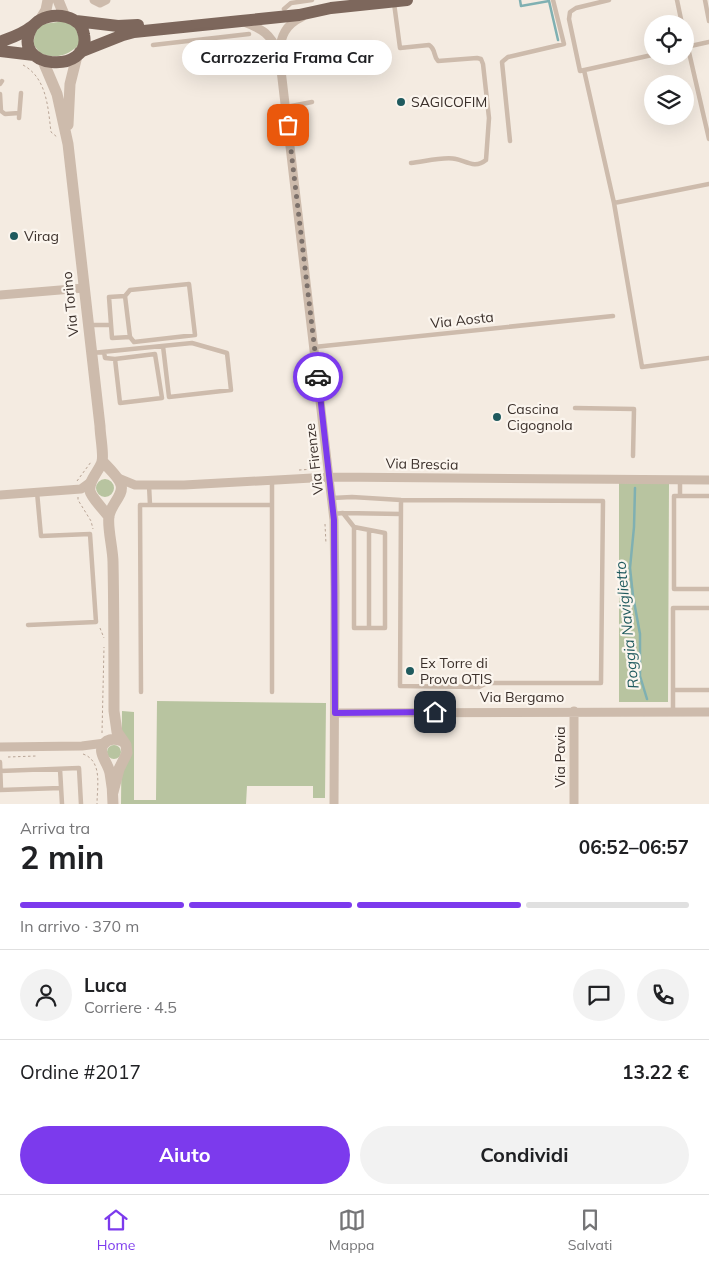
<!DOCTYPE html>
<html lang="it">
<head>
<meta charset="utf-8">
<style>
  :root { --surface:#fff; --page:#f2f2f2; --text:#202124; --muted:#757577; --line:#e0e0e0; --accent:#7c3aed }
  body { margin:0; font-family:Mulish,sans-serif; background:var(--page); color:var(--text); height:100vh; display:flex; flex-direction:column; font-size:19px; white-space:nowrap }
  * { box-sizing:border-box; margin:0 }
  p { font-size:16px; color:var(--muted) }
  .icon { flex:none; width:28px; height:28px; fill:none; stroke:currentColor; stroke-width:2; stroke-linecap:round; stroke-linejoin:round }
  .map { position:relative; height:804px; overflow:hidden }
  .side { display:flex; flex-direction:column; background:var(--surface); flex:1 }
  .side>* { flex:none }
  .controls { position:absolute; left:644px; top:15px; display:grid; gap:10px }
  .controls a { display:grid; place-items:center; width:50px; height:50px; border-radius:50%; background:var(--surface); box-shadow:0 5px 20px #0002; font-size:25px }
  .pin { position:absolute; display:grid; place-items:center; width:42px; height:42px; color:#fff; margin:-21px; border-radius:10px; box-shadow:0 2px 8px #0006 }
  .courier { position:absolute; display:grid; place-items:center; width:50px; height:50px; margin:-25px; border:4px solid #7c3aed; border-radius:50%; background:#fff; color:#222; box-shadow:0 1px 6px #0007 }
  .bubble { position:absolute; height:35px; border-radius:18px; background:var(--surface); box-shadow:0 5px 20px #0002; font-size:16px; font-weight:700; line-height:35px; text-align:center }
  .headline em { font-style:normal; font-weight:700 }
  .headline div { display:flex; flex-direction:column-reverse }
  .headline { display:flex; align-items:center; justify-content:space-between; height:85px; padding:0 20px }
  h1 { font-size:32px; font-weight:700; line-height:38px }
  .bar { display:grid; grid-template-columns:repeat(4,1fr); gap:8px 5px; align-content:center; height:60px; padding:0 20px }
  .bar i { height:6px; border-radius:4px; background:var(--line) }
  .bar .on { background:var(--accent) }
  .bar p { grid-column:span 4 }
  .line { display:flex; align-items:center; gap:12px; padding:0 20px; border-top:1px solid var(--line) }
  .line div { flex:1 }
  .round { display:grid; place-items:center; flex:none; width:52px; height:52px; border-radius:26px; background:var(--page) }
  .cta { display:flex; gap:10px; margin-top:auto; padding:10px 20px }
  .cta a { flex:1; height:58px; border-radius:30px; background:var(--accent); color:#fff; font-size:20px; font-weight:700; line-height:58px; text-align:center }
  .cta a+a { background:var(--page); color:var(--text) }
  .tabs { display:flex; justify-content:space-around; align-items:center; height:70px; border-top:1px solid var(--line); background:var(--surface); font-size:14px; color:var(--muted) }
  .tabs a { display:grid; justify-items:center; gap:2px }
  .tabs .on { color:var(--accent) }
  .map>svg:first-child { display:block }
</style>
</head>
<body>
<div class="map">
<svg width="709" height="804" viewBox="0 0 709 804">
  <rect width="100%" height="100%" fill="#f4ebe1"/>
  <!-- green -->
  <path fill="#b8c4a0" d="M58,22H66L75,26L81,43C69,55 57,60 40,53L33,44L36,30L43,24Z
    M96 488a9 9 0 1 1 18 0a9 9 0 1 1-18 0Z
    M619,483L669,484L668,702H619Z
    M157,701L326,703L325,798H313V786H247L246,804H121L122,711L134,712V800H156Z
    M107 752a7 7 0 1 1 14 0a7 7 0 1 1-14 0Z"/>
  <g fill="none" stroke-linecap="round" stroke-linejoin="round">
    <!-- stream -->
    <path stroke="#7fb0b2" stroke-width="2.5" d="M520,0L521,6L549,1L558,40
      M635,488L634,527L630,568L633,596L640,634V676L647,699"/>
    <!-- path -->
    <path stroke="#b9a596" stroke-width="1" stroke-dasharray="2.5 2.5" stroke-linecap="butt" d="M23,65C47,78 48,108 51,132L57,137
      M299,470L315,469L314,462L319,458
      M77,481L91,462
      M78,497V500L91,521L93,529
      M325,524L326,544
      M100,628L104,638
      M102,733L104,647
      M83,754C103,761 97,787 97,804
      M8,757L36,756"/>
    <!-- service -->
    <path stroke="#cdbbac" stroke-width="4.5" d="M609,0L576,8L570,12L569,19L580,71L652,55
      M677,0L682,24
      M705,0L709,21
      M394,3L400,48L429,45C436,49 433,56 438,61L477,58L481,59L483,64L489,118L486,160C475,169 466,161 456,159C444,156 423,162 411,163
      M284,9L291,3L312,0
      M685,35L709,139
      M153,45L249,34
      M686,47L709,42
      M584,70L614,203L642,367L709,358
      M0,84L2,81
      M0,94L1,111L5,114L19,113
      M286,107L312,102
      M19,118L21,93
      M510,141L502,62L508,57L564,44L553,0
      M614,203L709,184
      M125,296L130,290L189,284L195,335L134,342L130,337
      M125,296L130,337L112,338L109,297Z
      M89,325H111
      M314,347L613,316
      M104,352L105,358L115,359L155,354L162,398L120,403L115,359
      M92,353L192,343L227,353L231,390L169,397L163,346
      M575,408L634,409L633,456
      M680,480V496
      M272,481V692
      M149,485L150,505
      M709,496H674V589H709
      M332,498L352,497L401,500L603,501L601,683H487L479,687L400,686L401,500
      M343,513L401,514
      M333,514L343,513L354,527V628H385V533L354,527
      M28,625L96,622L90,534L41,536L37,492
      M369,628V530
      M673,690H709
      M141,692L140,505H272
      M673,711V608H709
      M0,762L1,789
      M60,769L62,804
      M0,771L79,768L81,804
      M0,790L61,788"/>
    <!-- minor -->
    <path stroke="#cdbbac" stroke-width="9" d="M94,0L100,3L106,0
      M302,17C285,25 281,36 279,53L334,520L335,593L334,804
      M244,22C263,29 270,34 279,53
      M0,295L84,288
      M118,478L135,485H184L330,477L709,480
      M0,495L81,489L92,481
      M335,713L709,712
      M0,747L82,746L105,743
      M574,804V711"/>
    <!-- tertiary -->
    <path stroke="#cdbbac" stroke-width="11" d="M58,0L65,17
      M40,20L46,10L48,0
      M43,61L57,94L68,144L100,426C100,435 104,454 102,462C99,471 88,481 90,491C91,497 104,510 109,517
      M68,125L70,84L77,56
      M102,461C107,466 120,479 121,485C124,495 111,504 109,516C107,527 113,549 113,562C114,611 114,661 114,711L117,732L126,745L127,753L119,769L113,792
      M113,804C113,793 112,783 110,773C108,762 94,750 107,741C112,738 117,739 122,741"/>
    <!-- primary -->
    <path stroke="#7d675c" stroke-width="12" d="M76,21L118,26L138,25
      M0,42C10,38 23,34 31,27C35,25 36,22 40,20C55,12 81,15 84,35C92,75 8,70 32,27
      M0,51L34,55
      M80,52L123,35L134,32L241,21L299,15L331,8L407,0"/>
  </g>
  <g fill="none" stroke-linecap="round" stroke-linejoin="round">
    <!-- done -->
    <path stroke="#7c716b" stroke-width="5" stroke-dasharray="0 9" d="M288,125L318,377"/>
    <!-- route -->
    <path stroke="#7c3aed" stroke-width="6" d="M318,377L334,520L335,713L435,712"/>
  </g>
  <!-- markers -->
  <g fill="#1f5a5e" stroke="#fbf5ee" stroke-width="2">
    <circle cx="401" cy="102" r="5"/>
    <circle cx="14" cy="236" r="5"/>
    <circle cx="497" cy="417" r="5"/>
    <circle cx="410" cy="671" r="5"/>
  </g>
  <g text-anchor="middle" stroke-width="4.5" stroke-linejoin="round" paint-order="stroke">
    <!-- poi labels -->
    <g font-size="14" fill="#3b302b" stroke="#fbf5ee" text-anchor="start">
      <text x="411" y="107">SAGICOFIM</text>
      <text x="24" y="241">Virag</text>
      <text x="507" y="414">Cascina<tspan x="507" dy="16">Cigognola</tspan></text>
      <text x="420" y="668">Ex Torre di<tspan x="420" dy="16">Prova OTIS</tspan></text>
    </g>
    <!-- street labels -->
    <g font-size="14" fill="#3b302b" stroke="#fbf5ee">
      <text transform="translate(70 304) rotate(-96)" y="5">Via Torino</text>
      <text transform="translate(462 320) rotate(-6)" y="5">Via Aosta</text>
      <text transform="translate(314 459) rotate(-97)" y="5">Via Firenze</text>
      <text transform="translate(422 464) rotate(1)" y="5">Via Brescia</text>
      <text x="522" y="702">Via Bergamo</text>
      <text transform="translate(560 757) rotate(-90)" y="5">Via Pavia</text>
    </g>
    <!-- water labels -->
    <g font-size="15" font-style="italic" fill="#1f5a5e" stroke="#fbf5ee">
      <text transform="translate(627 625) rotate(-96)" y="5">Roggia Naviglietto</text>
    </g>
  </g>
</svg>
<div class="controls">
<a><svg class="icon" aria-label="locate" viewBox="0 0 24 24"><circle cx="12" cy="12" r="6"/><path d="M12 2v4M12 18v4M2 12h4M18 12h4"/></svg></a>
<a><svg class="icon" aria-label="layers" viewBox="0 0 24 24"><path d="M12 4l9 5-9 5-9-5zM3 14l9 5 9-5"/></svg></a>
</div>
<div class="pin" style="left:288px;top:125px;background:#ea580c"><svg class="icon" aria-label="bag" viewBox="0 0 24 24"><path d="M5 8h14l-1 12H6zM9 8a3 3 0 0 1 6 0"/></svg></div>
<div class="pin" style="left:435px;top:712px;background:#1f2937"><svg class="icon" aria-label="home" viewBox="0 0 24 24"><path d="M3 11l9-7 9 7M6 9v11h12V9"/></svg></div>
<div class="courier" style="left:318px;top:377px"><svg class="icon" aria-label="car" viewBox="0 0 24 24"><path d="M5 17H2v-5l4-1 3-4h7l3 4 3 1v5h-3M9 17h6M6 11h13"/><circle cx="7" cy="17" r="2"/><circle cx="17" cy="17" r="2"/></svg></div>
<div class="bubble" style="left:182px;top:40px;width:210px">Carrozzeria Frama Car</div>
</div>
<section class="side">
<div class="headline"><div><h1>2 min</h1><p>Arriva tra</p></div><em>06:52–06:57</em></div>
<div class="bar"><i class="on"></i><i class="on"></i><i class="on"></i><i></i><p>In arrivo · 370 m</p></div>
<div class="line" style="height:90px"><a class="round"><svg class="icon" aria-label="person" viewBox="0 0 24 24"><circle cx="12" cy="8" r="4"/><path d="M4 21q1-7 8-7t8 7"/></svg></a><div><b>Luca</b><p>Corriere · 4.5</p></div><a class="round"><svg class="icon" aria-label="chat" viewBox="0 0 24 24"><path d="M4 5h16v11H9l-5 4z"/></svg></a><a class="round"><svg class="icon" aria-label="phone" viewBox="0 0 24 24"><path d="M5 4h4l2 5-3 2q2 4 5 5l2-3 5 2v4C11 20 4 13 5 4z"/></svg></a></div>
<div class="line" style="height:65px"><div>Ordine #2017</div><b>13.22 €</b></div>
<div class="cta"><a>Aiuto</a><a>Condividi</a></div>
</section>
<nav class="tabs">
<a class="on"><svg class="icon" aria-label="home" viewBox="0 0 24 24"><path d="M3 11l9-7 9 7M6 9v11h12V9"/></svg>Home</a>
<a><svg class="icon" aria-label="map" viewBox="0 0 24 24"><path d="M3 6l6-2 6 2 6-2v14l-6 2-6-2-6 2zM9 4v14M15 6v14"/></svg>Mappa</a>
<a><svg class="icon" aria-label="saved" viewBox="0 0 24 24"><path d="M7 4h10v16l-5-4-5 4z"/></svg>Salvati</a>
</nav>
</body>
</html>
